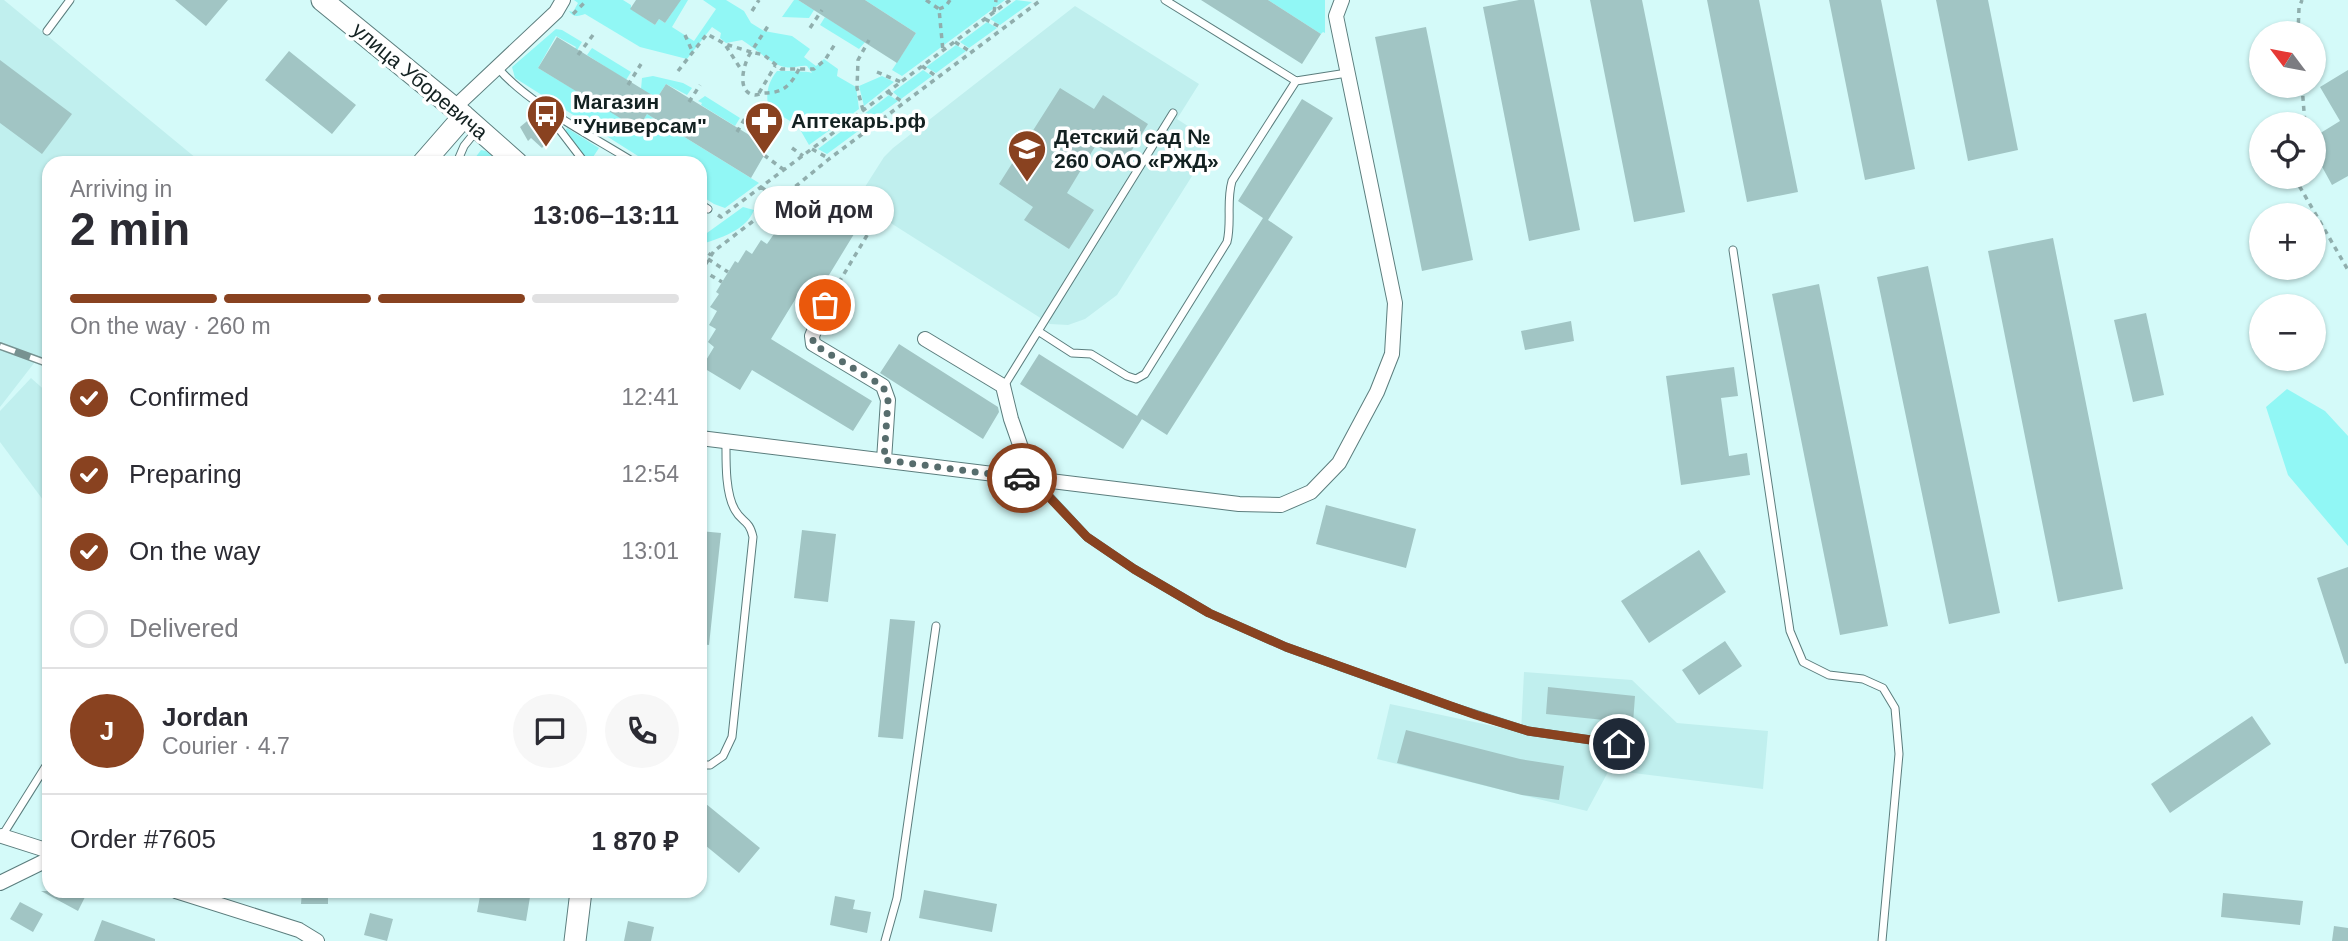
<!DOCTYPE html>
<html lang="en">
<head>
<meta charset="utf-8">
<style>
  :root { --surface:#fff; --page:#f7f7f7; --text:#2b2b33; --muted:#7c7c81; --line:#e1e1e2; --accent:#894220 }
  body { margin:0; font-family:Arial,sans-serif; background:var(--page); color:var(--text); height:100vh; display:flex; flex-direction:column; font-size:26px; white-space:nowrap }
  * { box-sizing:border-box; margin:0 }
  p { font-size:23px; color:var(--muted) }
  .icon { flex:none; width:38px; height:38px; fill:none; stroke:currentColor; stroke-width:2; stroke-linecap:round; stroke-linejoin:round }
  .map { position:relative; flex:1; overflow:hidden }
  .drawer { position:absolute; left:42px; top:156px; width:665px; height:742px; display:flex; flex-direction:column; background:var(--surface); border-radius:21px; box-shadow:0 2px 5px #0004 }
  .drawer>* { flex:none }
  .needle { width:46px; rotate:302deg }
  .tools { position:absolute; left:2249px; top:21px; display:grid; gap:14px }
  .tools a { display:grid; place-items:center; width:77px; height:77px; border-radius:50%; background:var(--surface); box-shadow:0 2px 5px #0004; font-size:35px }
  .pin { position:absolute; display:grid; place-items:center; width:60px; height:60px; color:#fff; margin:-30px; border:4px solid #fff; border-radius:50%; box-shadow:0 2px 7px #0007 }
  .courier { position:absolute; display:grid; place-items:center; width:70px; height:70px; margin:-35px; border:5px solid #894220; border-radius:50%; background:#fff; color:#222; box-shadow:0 2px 9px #0007 }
  .bubble { position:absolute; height:49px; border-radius:24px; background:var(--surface); box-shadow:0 2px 5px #0004; font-size:23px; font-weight:800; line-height:49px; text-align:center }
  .summary em { font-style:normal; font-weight:800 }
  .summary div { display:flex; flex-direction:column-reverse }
  .summary { display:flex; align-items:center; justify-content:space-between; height:119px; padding:0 28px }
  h1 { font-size:46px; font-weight:800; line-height:52px }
  .bar { display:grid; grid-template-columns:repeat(4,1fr); gap:10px 7px; align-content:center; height:84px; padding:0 28px }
  .bar i { height:9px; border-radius:5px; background:var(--line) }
  .bar .active { background:var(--accent) }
  .bar p { grid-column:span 4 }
  .line { display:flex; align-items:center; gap:18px; padding:0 28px; border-top:2px solid var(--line) }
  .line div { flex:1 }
  .round { display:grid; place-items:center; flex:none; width:74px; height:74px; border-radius:37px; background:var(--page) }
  ol { padding:0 28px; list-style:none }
  li { display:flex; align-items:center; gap:21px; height:77px }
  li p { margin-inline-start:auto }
  li .icon { padding:7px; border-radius:50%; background:var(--accent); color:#fff; stroke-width:4 }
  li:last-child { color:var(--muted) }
  li i { width:38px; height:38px; border:4px solid var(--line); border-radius:50% }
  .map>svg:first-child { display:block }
</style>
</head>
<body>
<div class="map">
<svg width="2348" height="941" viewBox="0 0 2348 941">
  <rect width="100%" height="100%" fill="#d4faf9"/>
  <!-- built -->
  <path fill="#c0efee" d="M0,0H4L202,163H49V365L38,358L0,407Z
    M1075,6L1199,84L1177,119L1205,137L1202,142L1199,165L1117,295L1085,319L1068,325L1050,324L856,201L884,157L893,148Z
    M31,378L49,394V508L0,442V411Z
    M1524,672L1632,680L1677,723L1768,731L1763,789L1609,770L1587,811L1377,759L1390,704L1521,732Z"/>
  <!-- green -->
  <path fill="#91f7f5" d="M574,0H623L631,5V9L655,25L659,19L665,23L679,2L678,0H688L672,27L694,41L716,9L703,0H726L744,11L751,23L764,31L792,36L810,49L804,57L816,66L824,59L838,69L837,76L856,87L859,109L809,145L798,126L769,108C765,95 768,82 777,71C783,71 808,71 812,73L807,66C800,65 794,69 785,67C772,65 755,48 742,40L726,43L720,38L721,33L712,27L687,59L640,47L585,14C579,16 573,18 569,11L573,12L578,3Z
    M794,0H798L814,10L809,18L782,17Z
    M865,0H1005L902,76L892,70L916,33Z
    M1016,0L1032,2L1000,25L990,19Z
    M1268,0H1325V33L1323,32L1321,34Z
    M825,17L865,42L859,49L820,25Z
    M987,22L997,28L969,48L960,42Z
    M556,29L562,30L582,42L576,52L574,50L576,47L556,36L538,68L638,128L647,114L759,183L725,208L714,204L700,195V163H649L515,78L512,67Z
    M956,45L966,51L936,73L926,67Z
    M592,48L631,72L626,80L587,55Z
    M923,70L932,76L901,99L893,92Z
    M653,76L683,83L692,88L687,95L666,84L657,98L641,89L642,78Z
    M882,76L894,82L864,106L859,86Z
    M889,95L898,101L868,123L859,118Z
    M705,96L740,118L735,126L701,105L702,103L698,101Z
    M856,120L865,126L827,154L818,149Z
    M567,128L599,148L589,163L565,131Z
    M481,150L486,151L500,163H477L475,158Z
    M743,207L754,210C746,231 719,238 700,245V238Z
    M2287,389L2325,411L2348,436V546L2288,475L2266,407Z"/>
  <!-- building -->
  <path fill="#a1c5c4" d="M175,0H228L206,26Z
    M636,0H681L665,23L659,19L655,25L630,9Z
    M798,0H865L916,33L897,63Z
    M1201,0H1268L1321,34L1302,64Z
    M1519,0H1534L1580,230L1529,241L1483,7Z
    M1590,0H1642L1685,212L1634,222Z
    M1707,0H1759L1798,192L1747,202Z
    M1829,0H1881L1915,169L1865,180Z
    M1936,0H1988L2018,150L1968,161Z
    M1426,27L1473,260L1422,271L1375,37Z
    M557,37L657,98L666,84L769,147L751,178L647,114L638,129L538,68Z
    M289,51L356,105L332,134L265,80Z
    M0,60L72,114L42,154L0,123Z
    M2348,70V176L2332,185L2314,152V137L2340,121L2320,87Z
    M1060,88L1094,109L1103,95L1148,124L1124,163L1096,145L1067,193L1094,210L1069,249L1024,220L1033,207L999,184Z
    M1302,99L1333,118L1268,220L1293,237L1167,435L1137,416L1263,218L1238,201Z
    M538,112L555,134L542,148L531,138L528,141L520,127Z
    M809,206L854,234L815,298L801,290L771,339L872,401L853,431L752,370L740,390L702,367L714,347L708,342L716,329L709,325L717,311L710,307L719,294L716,292L735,261L738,263L746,250L752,254L761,240L767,244L776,231L781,235L790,222L796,226Z
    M2053,238L2123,589L2058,602L1988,251Z
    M1928,266L2000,613L1949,624L1877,277Z
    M1819,284L1888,626L1840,635L1772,294Z
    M2146,313L2164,395L2133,402L2114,320Z
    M1571,321L1574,341L1525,350L1521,331Z
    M899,344L998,407L999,412L983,439L880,373Z
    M1039,354L1142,419L1123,449L1020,384Z
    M1734,367L1738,396L1721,398L1729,456L1747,453L1750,475L1681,485L1666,376Z
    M1326,505L1416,529L1406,568L1316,544Z
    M802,530L836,534L828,602L794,598Z
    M700,531L721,533L709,645L700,644Z
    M1699,550L1726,592L1649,643L1621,601Z
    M2348,567V663L2345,664L2317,578Z
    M890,619L915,621L903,739L878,737Z
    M1725,641L1742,666L1699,695L1682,670Z
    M1548,687L1635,696L1633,723L1546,714Z
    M2252,716L2271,744L2170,813L2151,784Z
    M1406,730L1520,759L1564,766L1559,800L1522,795L1397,763Z
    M700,799L760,848L739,873L700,841Z
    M924,890L997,904L992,932L919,918Z
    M41,891H88L78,911Z
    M302,891H328V904H301Z
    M481,891H531L526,921L477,912Z
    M2223,893L2303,901L2300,925L2221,917Z
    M835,896L855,900L853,909L871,912L867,933L830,925Z
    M20,902L43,914L33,932L10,919Z
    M370,913L393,919L387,941L364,935Z
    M102,920L155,939V941H94Z
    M628,921L654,927L651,941H624Z
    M2334,926L2348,928V941H2332Z"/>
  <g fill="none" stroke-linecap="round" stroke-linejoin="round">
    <!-- service casing -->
    <g stroke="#5b7d7d" stroke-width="9">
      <path id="service" d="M1165,0L1296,81L1347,73
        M47,31L70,0
        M498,68C528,104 594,137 635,163
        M543,108L585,163
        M460,163L458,160L464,146L476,131
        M700,204L708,209
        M1733,250L1790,631L1803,662L1829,675L1863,679L1883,688L1895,708L1899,754L1882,941
        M1038,331L1072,353L1091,354L1127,376L1136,379L1145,374L1227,242C1232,222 1226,202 1232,181L1296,81
        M1004,386L1173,113
        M1033,479L1087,537L1134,569L1209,613L1286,647L1450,706L1528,731L1619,744
        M700,765H710L723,756L732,737L753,537C749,519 742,523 735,510C725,493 726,460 726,442
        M2,836L49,761
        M885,941L897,898L936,626"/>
    </g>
    <!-- minor casing -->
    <g stroke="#5b7d7d" stroke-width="16">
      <path id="minor" d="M454,108L556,12L563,0
        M825,305L812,336L813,344L883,386L888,400L884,460
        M925,339L1003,386L1011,419L1032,479
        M700,438L1239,504L1281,505L1311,492L1339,463L1377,392L1392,354L1395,303L1336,16L1342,0
        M2,836L49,851
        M0,883L49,859
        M176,891L299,930L317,941"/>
    </g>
    <!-- secondary casing -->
    <g stroke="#5b7d7d" stroke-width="23">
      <path id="secondary" d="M322,0L464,116L517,163
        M423,163L464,116
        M575,941L581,891"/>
    </g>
    <!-- path -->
    <path stroke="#90aead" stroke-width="3.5" stroke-dasharray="5 5" stroke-linecap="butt" d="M926,0L939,9L943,51
      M939,9L946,6L950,0
      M752,11L759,0
      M994,12L996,0
      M573,14L587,0
      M985,19L1002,28
      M810,28L822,10
      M2298,33L2299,8L2302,0
      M685,35L693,53
      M955,42L971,52
      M726,46L742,71
      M578,55L593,35
      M922,66L937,77
      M799,69C791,85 783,93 765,93C762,93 758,95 755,95C735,93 744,62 751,52L764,55L781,69H814L825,60L835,44
      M678,71L707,34L725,44L751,52L770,23
      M877,72L901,82
      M628,85L641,64
      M2302,86L2305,124
      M888,92L904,103
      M759,93L775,66
      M689,102L700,85
      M863,110L857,88L858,60L869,40
      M855,117L870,127
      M737,132L748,113
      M792,148L803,156
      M812,149L828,158
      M764,155L784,170
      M2297,177V182L2348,270
      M796,186L869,232L832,294
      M761,187L803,216
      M718,215L721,217L1010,0
      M700,248L711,255
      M708,259L728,272
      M702,270L722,282
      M700,273L714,251L752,222L829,159L1041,0"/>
    <!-- service -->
    <use href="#service" stroke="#fff" stroke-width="7"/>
    <!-- minor -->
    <use href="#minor" stroke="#fff" stroke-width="14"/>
    <!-- secondary -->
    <use href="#secondary" stroke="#fff" stroke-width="21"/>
    <!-- rail casing -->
    <g stroke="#779291" stroke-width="8">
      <path id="rail" d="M0,346L49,364"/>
    </g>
    <!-- rail -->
    <use href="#rail" stroke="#fff" stroke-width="5" stroke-dasharray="16" stroke-linecap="butt"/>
  </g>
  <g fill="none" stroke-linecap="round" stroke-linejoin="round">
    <!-- done -->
    <path stroke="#576d6d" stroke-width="7" stroke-dasharray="0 12.6" d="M825,305L813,336V344L883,386L888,400L884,460L1022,478"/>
    <!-- route -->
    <path stroke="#894220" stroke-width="9" d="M1022,478L1032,479L1087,537L1134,569L1209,613L1286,647L1476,715L1528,731L1619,744"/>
  </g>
  <!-- icons -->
  <defs>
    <g id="bus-pin" transform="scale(2.0125)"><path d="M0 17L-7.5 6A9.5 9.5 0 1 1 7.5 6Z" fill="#894220" stroke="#fff"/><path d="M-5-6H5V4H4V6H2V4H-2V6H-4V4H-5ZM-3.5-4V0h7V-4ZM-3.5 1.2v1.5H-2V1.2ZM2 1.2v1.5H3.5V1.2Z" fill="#fff"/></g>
    <g id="pharmacy-pin" transform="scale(2.0125)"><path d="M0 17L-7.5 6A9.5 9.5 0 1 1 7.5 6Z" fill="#894220" stroke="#fff"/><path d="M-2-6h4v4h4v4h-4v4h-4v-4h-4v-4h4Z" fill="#fff"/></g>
    <g id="school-pin" transform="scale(2.0125)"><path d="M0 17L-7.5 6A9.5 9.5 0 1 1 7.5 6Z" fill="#894220" stroke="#fff"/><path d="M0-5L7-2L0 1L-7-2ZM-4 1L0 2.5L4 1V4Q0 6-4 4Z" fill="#fff"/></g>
  </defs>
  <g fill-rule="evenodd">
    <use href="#bus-pin" x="546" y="114"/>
    <use href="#pharmacy-pin" x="764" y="121"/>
    <use href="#school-pin" x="1027" y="149"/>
  </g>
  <g text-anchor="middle" stroke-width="7" stroke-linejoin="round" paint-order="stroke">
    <!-- street labels -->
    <g font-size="21" fill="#132121" stroke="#fff">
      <text transform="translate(420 81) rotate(40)" y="7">улица Уборевича</text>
    </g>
    <!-- poi labels -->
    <g font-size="21" font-weight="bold" fill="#132121" stroke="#fff" text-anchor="start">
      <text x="573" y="109">Магазин<tspan x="573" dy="24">"Универсам"</tspan></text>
      <text x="791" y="128">Аптекарь.рф</text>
      <text x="1054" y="144">Детский сад №<tspan x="1054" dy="24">260 ОАО «РЖД»</tspan></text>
    </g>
  </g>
</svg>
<div class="tools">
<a><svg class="needle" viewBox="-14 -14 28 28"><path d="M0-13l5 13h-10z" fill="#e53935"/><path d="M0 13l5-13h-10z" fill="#7c7c81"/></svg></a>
<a><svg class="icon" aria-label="locate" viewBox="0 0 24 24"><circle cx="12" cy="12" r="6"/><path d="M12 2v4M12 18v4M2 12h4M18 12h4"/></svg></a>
<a>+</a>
<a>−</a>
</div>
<div class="pin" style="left:825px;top:305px;background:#ea580c"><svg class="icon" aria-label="bag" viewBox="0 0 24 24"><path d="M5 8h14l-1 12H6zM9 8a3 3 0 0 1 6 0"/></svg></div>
<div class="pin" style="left:1619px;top:744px;background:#1f2937"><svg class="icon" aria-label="home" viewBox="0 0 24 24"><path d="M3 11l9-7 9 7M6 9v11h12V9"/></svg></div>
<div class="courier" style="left:1022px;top:478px"><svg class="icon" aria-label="car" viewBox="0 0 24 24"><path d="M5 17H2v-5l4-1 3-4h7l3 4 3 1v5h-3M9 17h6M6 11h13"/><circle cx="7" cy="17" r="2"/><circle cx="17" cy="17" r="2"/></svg></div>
<div class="bubble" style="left:754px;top:186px;width:140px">Мой дом</div>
<section class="drawer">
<div class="summary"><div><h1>2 min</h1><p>Arriving in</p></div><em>13:06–13:11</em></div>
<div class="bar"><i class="active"></i><i class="active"></i><i class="active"></i><i></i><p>On the way · 260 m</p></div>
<ol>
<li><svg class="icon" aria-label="check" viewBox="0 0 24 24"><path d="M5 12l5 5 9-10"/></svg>Confirmed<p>12:41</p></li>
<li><svg class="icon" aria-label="check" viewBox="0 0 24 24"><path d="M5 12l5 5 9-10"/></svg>Preparing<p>12:54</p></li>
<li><svg class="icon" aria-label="check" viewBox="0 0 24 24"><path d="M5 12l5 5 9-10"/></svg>On the way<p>13:01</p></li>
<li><i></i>Delivered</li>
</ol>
<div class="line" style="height:126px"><b class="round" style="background:var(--accent);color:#fff">J</b><div><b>Jordan</b><p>Courier · 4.7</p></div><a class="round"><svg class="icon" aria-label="chat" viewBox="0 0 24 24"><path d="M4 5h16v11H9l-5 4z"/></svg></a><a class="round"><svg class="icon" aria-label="phone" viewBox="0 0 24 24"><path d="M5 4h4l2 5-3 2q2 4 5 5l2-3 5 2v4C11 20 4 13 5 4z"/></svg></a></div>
<div class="line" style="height:91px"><div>Order #7605</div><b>1 870 ₽</b></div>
</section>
</div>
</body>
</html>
